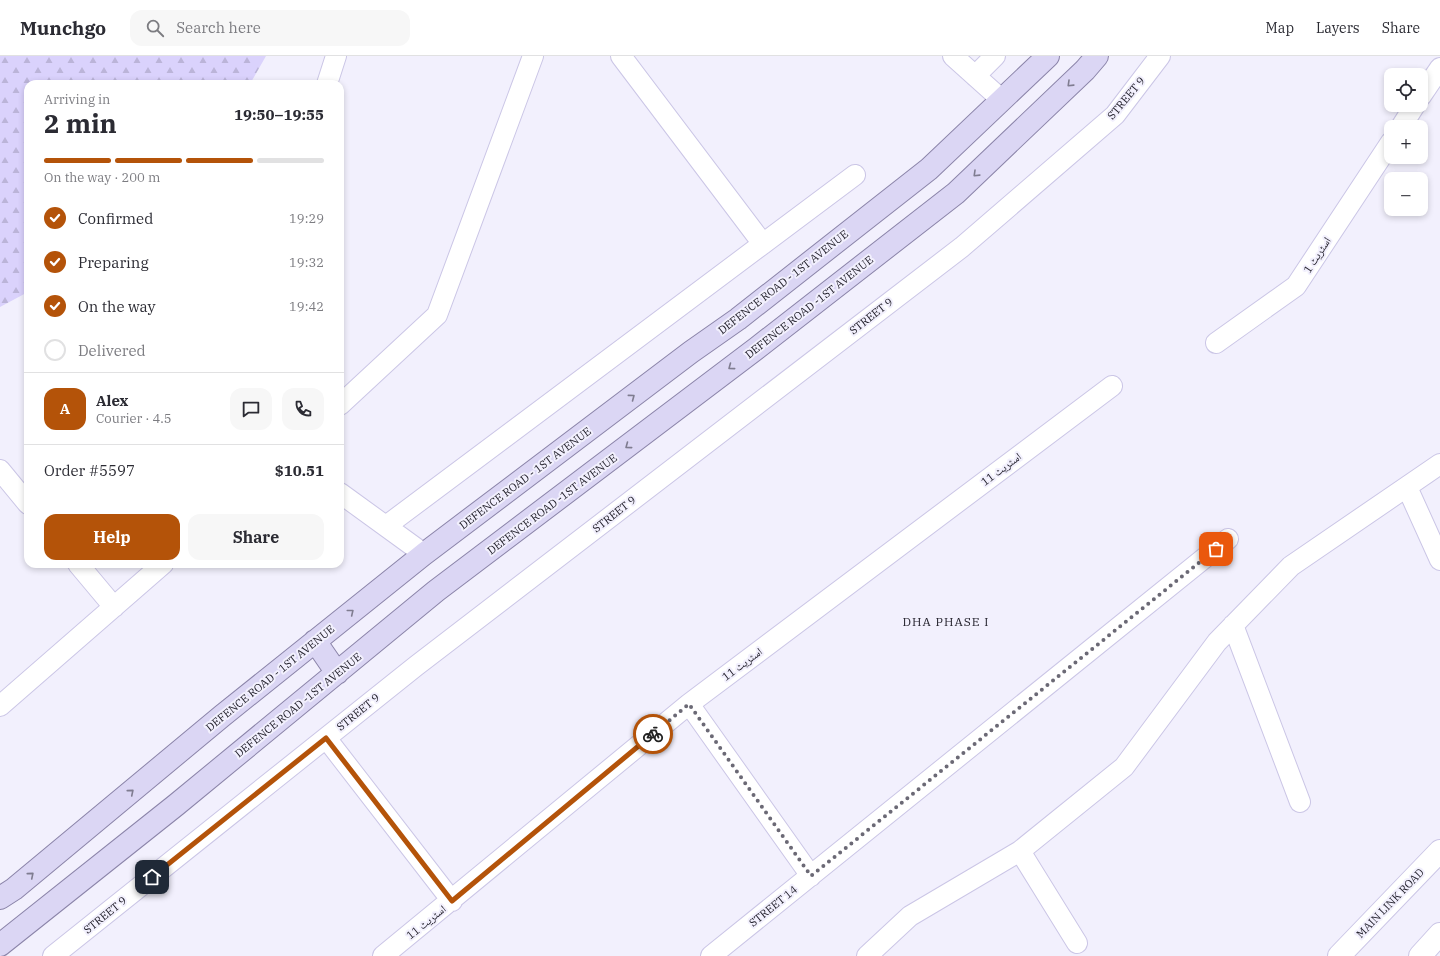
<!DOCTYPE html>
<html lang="en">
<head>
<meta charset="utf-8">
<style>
  :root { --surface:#fff; --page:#f7f7f7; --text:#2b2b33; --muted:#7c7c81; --line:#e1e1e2; --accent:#b45309 }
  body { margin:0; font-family:"IBM Plex Serif","Noto Naskh Arabic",serif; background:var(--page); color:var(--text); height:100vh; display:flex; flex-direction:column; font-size:15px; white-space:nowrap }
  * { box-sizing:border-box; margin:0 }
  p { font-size:13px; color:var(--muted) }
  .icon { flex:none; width:22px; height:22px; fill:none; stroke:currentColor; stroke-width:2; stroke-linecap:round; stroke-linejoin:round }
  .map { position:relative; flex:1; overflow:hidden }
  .panel { position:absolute; left:24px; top:24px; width:320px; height:488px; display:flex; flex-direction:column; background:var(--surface); border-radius:12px; box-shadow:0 2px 6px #0003 }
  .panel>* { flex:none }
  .tools { position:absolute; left:1384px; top:12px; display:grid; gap:8px }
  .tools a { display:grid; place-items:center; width:44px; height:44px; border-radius:8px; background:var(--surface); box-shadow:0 2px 6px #0003; font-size:20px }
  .pin { position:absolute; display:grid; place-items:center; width:34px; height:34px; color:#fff; margin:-17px; border-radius:8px; box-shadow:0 2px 6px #0006 }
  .courier { position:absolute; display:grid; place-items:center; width:40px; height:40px; margin:-20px; border:3px solid #b45309; border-radius:50%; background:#fff; color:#222; box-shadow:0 1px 5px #0007 }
  .head em { font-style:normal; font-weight:700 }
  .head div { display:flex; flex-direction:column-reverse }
  .head { display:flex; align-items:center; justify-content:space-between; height:68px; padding:0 20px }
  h1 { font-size:26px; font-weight:700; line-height:30px }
  .bar { display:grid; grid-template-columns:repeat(4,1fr); gap:6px 4px; align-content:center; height:48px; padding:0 20px }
  .bar i { height:5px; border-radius:3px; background:var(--line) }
  .bar .active { background:var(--accent) }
  .bar p { grid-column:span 4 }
  .line { display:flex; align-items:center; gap:10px; padding:0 20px; border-top:1px solid var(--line) }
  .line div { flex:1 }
  .round { display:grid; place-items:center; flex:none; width:42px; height:42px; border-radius:12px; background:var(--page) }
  ol { padding:0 20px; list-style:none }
  li { display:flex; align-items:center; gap:12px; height:44px }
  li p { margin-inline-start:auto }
  li .icon { padding:4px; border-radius:50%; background:var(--accent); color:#fff; stroke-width:4 }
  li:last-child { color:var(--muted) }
  li i { width:22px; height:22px; border:2px solid var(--line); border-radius:50% }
  .action { display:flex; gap:8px; margin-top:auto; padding:8px 20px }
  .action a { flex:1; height:46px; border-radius:12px; background:var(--accent); color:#fff; font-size:16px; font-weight:700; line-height:46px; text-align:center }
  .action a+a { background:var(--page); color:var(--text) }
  header { display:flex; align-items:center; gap:24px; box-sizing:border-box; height:56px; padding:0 20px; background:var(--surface); border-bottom:1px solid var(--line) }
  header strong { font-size:19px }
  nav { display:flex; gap:22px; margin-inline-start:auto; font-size:14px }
  .search { width:280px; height:36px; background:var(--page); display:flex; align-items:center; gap:10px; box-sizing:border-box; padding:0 14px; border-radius:12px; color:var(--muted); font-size:15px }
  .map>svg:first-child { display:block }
</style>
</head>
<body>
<header>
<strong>Munchgo</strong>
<div class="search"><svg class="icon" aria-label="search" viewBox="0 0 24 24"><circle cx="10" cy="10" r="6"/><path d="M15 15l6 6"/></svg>Search here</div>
<nav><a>Map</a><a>Layers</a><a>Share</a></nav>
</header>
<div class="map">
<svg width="1440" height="900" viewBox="0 0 1440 900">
  <defs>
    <pattern id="forest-firs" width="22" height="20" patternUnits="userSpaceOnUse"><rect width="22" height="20" fill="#dad2fc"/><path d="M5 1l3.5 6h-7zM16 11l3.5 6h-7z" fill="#bbb4d8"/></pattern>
  </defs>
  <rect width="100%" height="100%" fill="#f2f0fd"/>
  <!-- forest -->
  <path fill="url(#forest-firs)" d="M0,0H266L250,28H28V236L0,251Z"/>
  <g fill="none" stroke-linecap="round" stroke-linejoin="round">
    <!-- minor casing -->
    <g stroke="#cbc6e6" stroke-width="22">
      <path id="minor" d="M621,0L763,188
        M953,0L1002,44
        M975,20L995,0
        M327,28L336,0
        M1421,40L1440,12
        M1401,71L1415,49
        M1216,287L1296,230L1391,86
        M340,349L437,259L533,0
        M0,414L28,448
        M1407,431L1440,504
        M340,437L424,498
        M386,470L855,119
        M78,508L114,551
        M1233,569L1300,746
        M689,648L811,820
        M0,650L163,508
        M326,682L452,845
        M1020,795L1077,887
        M53,900L416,610L962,191L1115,59L1160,0
        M383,900L689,648L1112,330
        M711,900L1228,483
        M867,900L910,860L1020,795L1124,711L1217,586L1291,510L1440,408"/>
    </g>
    <!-- tertiary casing -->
    <g stroke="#cbc6e6" stroke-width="24">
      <path id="tertiary" d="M1339,900L1440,795
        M1420,900L1440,878"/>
    </g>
    <!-- primary casing -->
    <g stroke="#8b84a9" stroke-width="24">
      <path id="primary" d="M315,585L337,617
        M0,842L14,833L222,660L424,498L691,296L738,263L929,113L1048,0
        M0,889L176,749L436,535L757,292L956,137L1085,14L1097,0"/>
    </g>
    <!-- minor -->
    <use href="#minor" stroke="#fff" stroke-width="20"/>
    <!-- tertiary -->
    <use href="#tertiary" stroke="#fff" stroke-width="22"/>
    <!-- primary -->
    <use href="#primary" stroke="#dbd6f4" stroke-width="22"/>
  </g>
  <!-- one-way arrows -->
  <defs><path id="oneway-chevron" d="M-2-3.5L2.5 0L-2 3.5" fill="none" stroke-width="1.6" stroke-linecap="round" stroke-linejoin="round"/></defs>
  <g stroke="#7f7c90">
    <use href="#oneway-chevron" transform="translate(1070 28) rotate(136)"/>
    <use href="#oneway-chevron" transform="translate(976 118) rotate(136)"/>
    <use href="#oneway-chevron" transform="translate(731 311) rotate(143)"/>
    <use href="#oneway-chevron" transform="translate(632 341) rotate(-37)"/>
    <use href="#oneway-chevron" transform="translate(628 390) rotate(143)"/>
    <use href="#oneway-chevron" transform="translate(351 556) rotate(-39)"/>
    <use href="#oneway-chevron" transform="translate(131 736) rotate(-40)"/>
    <use href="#oneway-chevron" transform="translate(31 819) rotate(-40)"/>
  </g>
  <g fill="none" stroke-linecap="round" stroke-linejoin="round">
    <!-- done -->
    <path stroke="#6b6975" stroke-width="4" stroke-dasharray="0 7.2" d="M653,678L689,648L811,820L1216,493"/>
    <!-- route -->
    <path stroke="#b45309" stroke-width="5" d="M152,821L326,682L452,845L653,678"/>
  </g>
  <g text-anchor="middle" stroke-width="4" stroke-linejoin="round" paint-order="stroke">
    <!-- street labels -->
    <g font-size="11" fill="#23212c" stroke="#f2f0fd">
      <text transform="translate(1126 42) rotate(-50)" y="4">STREET 9</text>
      <text transform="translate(1317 199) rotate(-57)" y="4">اسٹریٹ 1</text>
      <text transform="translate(783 226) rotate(-38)" y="4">DEFENCE ROAD - 1ST AVENUE</text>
      <text transform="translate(809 251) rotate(-38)" y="4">DEFENCE ROAD -1ST AVENUE</text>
      <text transform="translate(871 260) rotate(-38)" y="4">STREET 9</text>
      <text transform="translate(1001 413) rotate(-37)" y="4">اسٹریٹ 11</text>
      <text transform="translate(525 422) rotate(-37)" y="4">DEFENCE ROAD - 1ST AVENUE</text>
      <text transform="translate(552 448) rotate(-37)" y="4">DEFENCE ROAD -1ST AVENUE</text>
      <text transform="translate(614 458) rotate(-38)" y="4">STREET 9</text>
      <text transform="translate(742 608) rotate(-37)" y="4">اسٹریٹ 11</text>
      <text transform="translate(270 622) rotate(-39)" y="4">DEFENCE ROAD - 1ST AVENUE</text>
      <text transform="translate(298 649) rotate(-39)" y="4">DEFENCE ROAD -1ST AVENUE</text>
      <text transform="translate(358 656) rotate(-39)" y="4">STREET 9</text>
      <text transform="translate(1390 847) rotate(-46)" y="4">MAIN LINK ROAD</text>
      <text transform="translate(773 850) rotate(-39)" y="4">STREET 14</text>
      <text transform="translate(105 859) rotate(-39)" y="4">STREET 9</text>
      <text transform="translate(426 866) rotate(-39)" y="4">اسٹریٹ 11</text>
    </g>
    <!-- neighbourhood labels -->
    <g font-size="12" letter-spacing="1" fill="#23212c" stroke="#f2f0fd">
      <text x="946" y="570">DHA PHASE I</text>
    </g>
  </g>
</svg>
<div class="tools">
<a><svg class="icon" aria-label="locate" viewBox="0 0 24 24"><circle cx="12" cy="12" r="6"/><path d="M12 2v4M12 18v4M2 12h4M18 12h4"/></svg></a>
<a>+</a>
<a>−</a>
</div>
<div class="pin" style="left:1216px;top:493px;background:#ea580c"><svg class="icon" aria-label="bag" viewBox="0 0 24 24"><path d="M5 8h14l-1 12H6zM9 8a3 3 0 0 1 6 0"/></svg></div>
<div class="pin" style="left:152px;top:821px;background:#1f2937"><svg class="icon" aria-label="home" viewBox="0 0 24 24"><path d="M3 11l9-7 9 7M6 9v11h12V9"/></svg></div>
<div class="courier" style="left:653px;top:678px"><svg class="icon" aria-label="bike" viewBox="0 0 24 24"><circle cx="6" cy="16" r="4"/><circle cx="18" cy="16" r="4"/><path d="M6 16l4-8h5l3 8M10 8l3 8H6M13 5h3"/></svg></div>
<section class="panel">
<div class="head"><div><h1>2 min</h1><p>Arriving in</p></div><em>19:50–19:55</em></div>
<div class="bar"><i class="active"></i><i class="active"></i><i class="active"></i><i></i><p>On the way · 200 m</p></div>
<ol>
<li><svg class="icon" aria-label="check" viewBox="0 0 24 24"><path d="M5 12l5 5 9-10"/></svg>Confirmed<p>19:29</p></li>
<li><svg class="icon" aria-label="check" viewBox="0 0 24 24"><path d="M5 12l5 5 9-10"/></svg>Preparing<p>19:32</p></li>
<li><svg class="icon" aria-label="check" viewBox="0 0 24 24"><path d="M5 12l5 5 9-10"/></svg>On the way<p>19:42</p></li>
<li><i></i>Delivered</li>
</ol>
<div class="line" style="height:72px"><b class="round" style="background:var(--accent);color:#fff">A</b><div><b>Alex</b><p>Courier · 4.5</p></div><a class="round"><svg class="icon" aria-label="chat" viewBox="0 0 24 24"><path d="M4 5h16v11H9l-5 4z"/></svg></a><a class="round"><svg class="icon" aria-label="phone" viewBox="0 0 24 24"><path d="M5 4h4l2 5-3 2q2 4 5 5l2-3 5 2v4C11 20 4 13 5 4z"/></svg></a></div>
<div class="line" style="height:52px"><div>Order #5597</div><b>$10.51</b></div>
<div class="action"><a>Help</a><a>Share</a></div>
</section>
</div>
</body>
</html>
